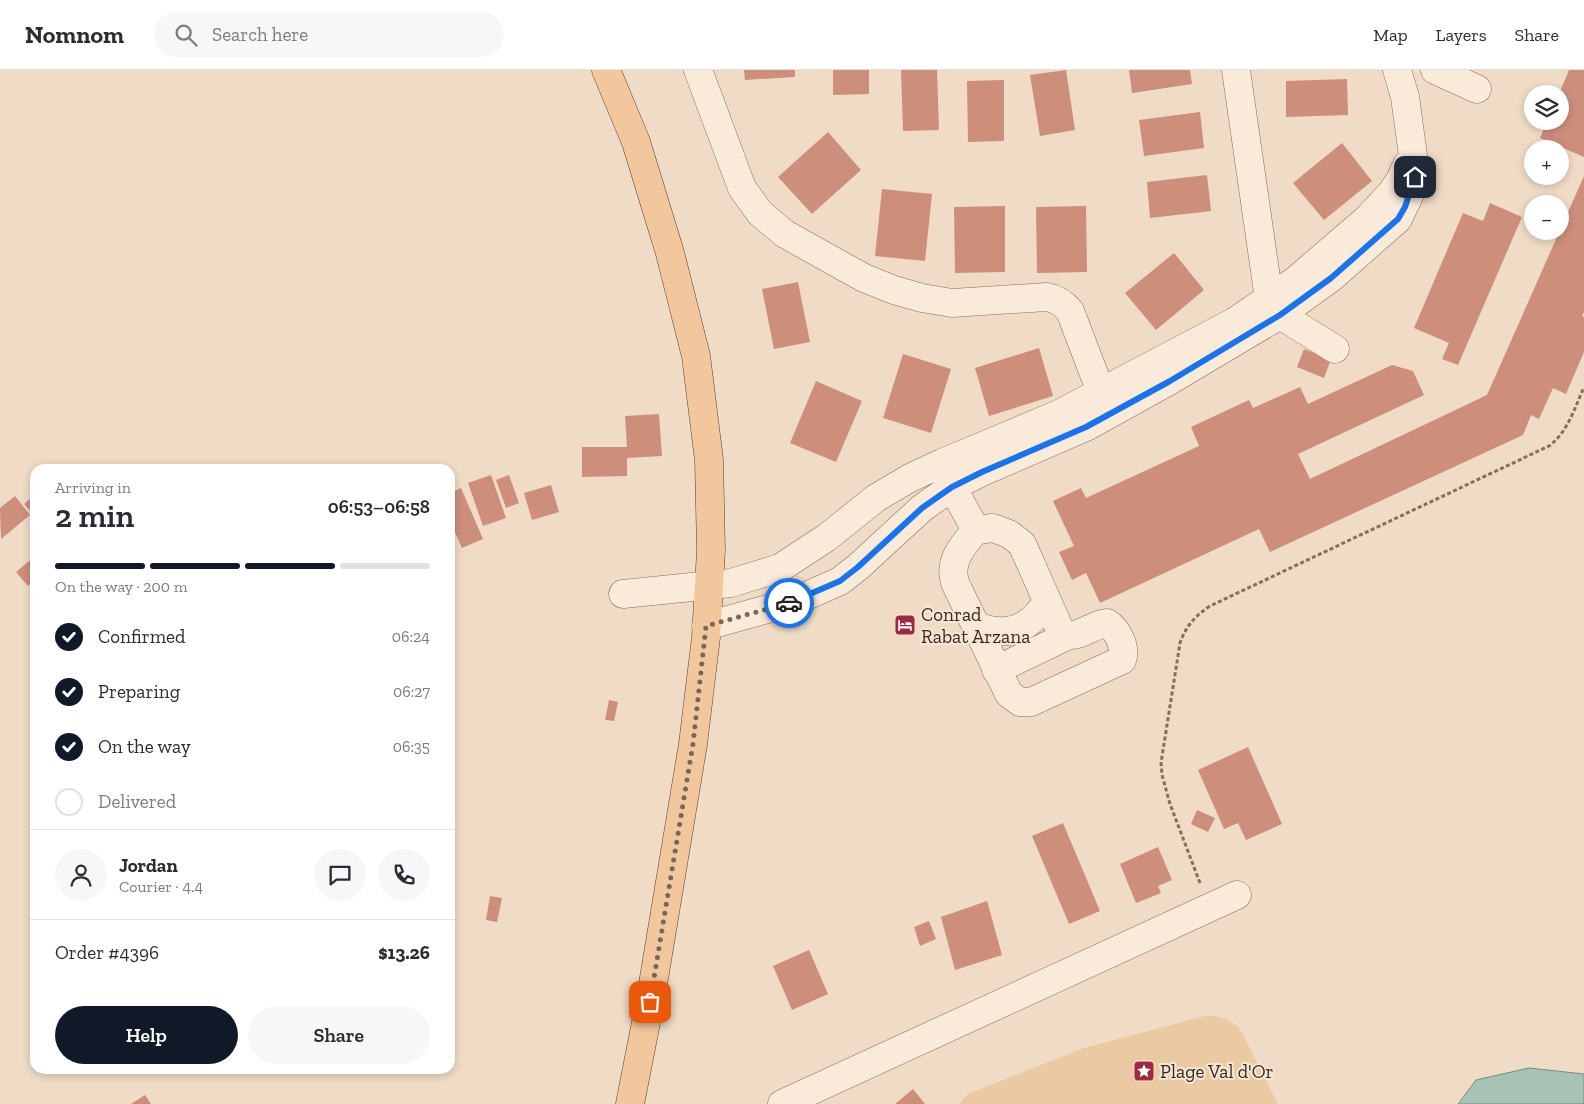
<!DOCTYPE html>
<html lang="en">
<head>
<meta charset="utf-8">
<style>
  :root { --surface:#fff; --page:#f7f7f7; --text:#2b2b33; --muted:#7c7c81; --line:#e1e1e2; --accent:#111827 }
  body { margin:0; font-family:"Zilla Slab",serif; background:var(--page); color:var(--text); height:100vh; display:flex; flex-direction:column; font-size:19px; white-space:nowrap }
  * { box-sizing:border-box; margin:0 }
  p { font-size:16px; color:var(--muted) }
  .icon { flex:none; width:28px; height:28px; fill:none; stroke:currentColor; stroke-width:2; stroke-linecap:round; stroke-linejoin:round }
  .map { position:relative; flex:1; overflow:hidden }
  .side { position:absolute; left:30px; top:394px; width:425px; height:610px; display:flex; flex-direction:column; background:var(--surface); border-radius:15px; box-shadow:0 2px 8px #0003 }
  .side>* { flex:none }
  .fabs { position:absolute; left:1524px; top:15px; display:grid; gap:10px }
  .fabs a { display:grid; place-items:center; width:45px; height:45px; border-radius:50%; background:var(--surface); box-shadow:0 2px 8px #0003; font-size:25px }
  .pin { position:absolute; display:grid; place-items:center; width:42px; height:42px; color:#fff; margin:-21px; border-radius:10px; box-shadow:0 2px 8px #0006 }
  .courier { position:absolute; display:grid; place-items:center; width:50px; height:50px; margin:-25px; border:4px solid #1a73e8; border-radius:50%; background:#fff; color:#222; box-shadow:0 1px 6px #0007 }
  .summary em { font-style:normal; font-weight:600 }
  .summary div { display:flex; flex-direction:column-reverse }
  .summary { display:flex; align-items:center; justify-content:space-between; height:85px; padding:0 25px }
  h1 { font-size:32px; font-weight:600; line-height:38px }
  .bar { display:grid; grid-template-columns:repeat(4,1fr); gap:8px 5px; align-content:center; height:60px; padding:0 25px }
  .bar i { height:6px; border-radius:4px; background:var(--line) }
  .bar .current { background:var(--accent) }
  .bar p { grid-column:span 4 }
  .line { display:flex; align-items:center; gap:12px; padding:0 25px; border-top:1px solid var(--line) }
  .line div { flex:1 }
  .round { display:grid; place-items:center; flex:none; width:52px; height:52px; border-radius:26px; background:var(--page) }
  ol { padding:0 25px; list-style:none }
  li { display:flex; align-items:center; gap:15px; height:55px }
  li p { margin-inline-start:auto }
  li .icon { padding:5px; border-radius:50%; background:var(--accent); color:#fff; stroke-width:4 }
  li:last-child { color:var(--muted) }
  li i { width:28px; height:28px; border:2px solid var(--line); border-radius:50% }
  .primary-button { display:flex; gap:10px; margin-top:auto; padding:10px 25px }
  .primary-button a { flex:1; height:58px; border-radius:30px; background:var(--accent); color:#fff; font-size:20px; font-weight:600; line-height:58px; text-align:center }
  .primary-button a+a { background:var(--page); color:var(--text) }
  header { display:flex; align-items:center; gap:30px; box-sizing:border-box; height:70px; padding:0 25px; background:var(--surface); border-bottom:1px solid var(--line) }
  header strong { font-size:24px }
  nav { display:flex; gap:28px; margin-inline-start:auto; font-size:18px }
  .search { width:350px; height:45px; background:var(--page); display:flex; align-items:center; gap:12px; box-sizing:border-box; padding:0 18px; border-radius:28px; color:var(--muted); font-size:19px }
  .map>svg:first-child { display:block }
</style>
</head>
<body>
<header>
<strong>Nomnom</strong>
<div class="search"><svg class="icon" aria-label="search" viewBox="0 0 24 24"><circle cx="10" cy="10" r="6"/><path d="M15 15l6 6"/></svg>Search here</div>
<nav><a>Map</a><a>Layers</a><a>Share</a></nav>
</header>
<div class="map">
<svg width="1584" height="1034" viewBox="0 0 1584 1034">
  <rect width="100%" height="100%" fill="#efdbc6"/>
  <!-- sand -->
  <path fill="#ebcaa3" d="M1209,945L1226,949L1239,957L1278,1034H959L968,1024L1084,978Z"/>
  <!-- water -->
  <path fill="#a8c3b5" stroke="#6e9181" d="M1529,998L1584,1004V1034H1458L1476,1010Z"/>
  <!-- building -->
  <path fill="#cd8e7c" d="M744,0H795V7L745,10Z
    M833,0H869V24L833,25Z
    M901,0H937L939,60L903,61Z
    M1066,0L1075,60L1040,66L1030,5Z
    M1129,0H1190L1192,14L1132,23Z
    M1569,0H1584V87L1540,68L1547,51H1560V24H1559Z
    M1347,9L1348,45L1286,47V11Z
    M1004,10V71L968,72L967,11Z
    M1200,42L1204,78L1144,86L1139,50Z
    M828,62L861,100L812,144L778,107Z
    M1342,73L1372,111L1324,150L1293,113Z
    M1207,105L1211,141L1150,148L1147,112Z
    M1584,106V242L1582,246L1584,247V282L1566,324L1553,318L1539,349L1531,345L1523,365L1270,482L1259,459L1100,533L1086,503L1072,510L1059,482L1074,476L1053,431L1081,418L1086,428L1199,376L1191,357L1249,330L1253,338L1300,317L1308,334L1392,295L1413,301L1424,325L1298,384L1310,409L1487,325Z
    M882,119L932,124L925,191L875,186Z
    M1490,133L1522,147L1458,295L1442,289L1449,273L1414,258L1463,143L1483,151Z
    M1005,136V202L955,203L954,137Z
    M1086,136L1087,202L1037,203L1036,137Z
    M1174,183L1204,220L1156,260L1125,223Z
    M798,212L810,272L774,279L762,219Z
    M1039,278L1053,326L989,346L975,298Z
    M1304,279L1331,289L1324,308L1297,297Z
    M903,284L951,299L931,363L883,348Z
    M816,311L862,331L836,392L790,373Z
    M659,344L662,386L627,388V406L582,407V377H627L625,346Z
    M491,405L506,448L483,456L468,413Z
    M509,405L519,433L506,438L496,410Z
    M551,415L559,442L532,450L524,423Z
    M461,418L483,469L462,478L450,451V423Z
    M35,425V439L31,442L24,434Z
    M15,426L30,445L1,469L0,438Z
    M35,486V509L28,516L16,502Z
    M609,630L618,632L614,651L605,650Z
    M1248,677L1282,754L1246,770L1238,753L1224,759L1198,700Z
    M1197,740L1215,748L1208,762L1191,754Z
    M1063,753L1100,841L1069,854L1032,766Z
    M1158,777L1172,810L1158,816L1161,823L1136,833L1120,794Z
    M490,826L502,828L497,852L486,850Z
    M987,831L1002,885L955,900L941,847Z
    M929,851L936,869L920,876L914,857Z
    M809,880L828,924L792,940L773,896Z
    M913,1019L925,1034H895Z
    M145,1025L151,1034H131Z"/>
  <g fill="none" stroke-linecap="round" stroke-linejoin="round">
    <!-- minor casing -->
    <g stroke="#8b6b5b" stroke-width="29">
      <path id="minor" d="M698,0L742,118L760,143L785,164L864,208L894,220L922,228L952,233L1047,227C1057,229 1063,233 1070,241L1107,338
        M1236,0L1269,229L1280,245L1335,279
        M1435,0L1477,19
        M952,417L976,460
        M993,458L1009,464L1022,474L1061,562C1076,572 1092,554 1107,553C1117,559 1127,578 1122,590L1031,632H1020L1009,624L956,515C947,493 962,476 976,460Z
        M623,524L731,513L780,498L826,468L876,428L910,408L942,393L1059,344L1234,252L1296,210L1368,148L1392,122L1400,110L1407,95
        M975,555C1005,569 1030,560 1047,531
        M706,556L793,532L840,511L858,497L922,438L952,417L982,402L1086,357L1169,311L1280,245L1331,208L1398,149L1410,124L1415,107L1414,93L1405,27L1397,0
        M996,600L1069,565
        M782,1034L1237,825"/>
    </g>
    <!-- major casing -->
    <g stroke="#593b2f" stroke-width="29">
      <path id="major" d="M606,0L636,72L670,183L696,286L709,390L711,480L709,515L706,567L693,674L650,932L630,1034"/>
    </g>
    <!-- path -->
    <path stroke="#8b6b5b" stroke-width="3" stroke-dasharray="4 2.5" stroke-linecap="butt" d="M1200,813L1170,734L1162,705L1161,693L1180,573C1186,556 1195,546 1210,536L1549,376C1568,362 1575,337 1584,317"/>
    <!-- minor -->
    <use href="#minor" stroke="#f9eada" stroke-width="28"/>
    <!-- major -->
    <use href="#major" stroke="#f2c79e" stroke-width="28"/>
  </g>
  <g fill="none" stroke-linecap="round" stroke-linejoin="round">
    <!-- done -->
    <path stroke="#7a6659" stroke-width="5" stroke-dasharray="0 9" d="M650,932L693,674L706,556L789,533"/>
    <!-- route -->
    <path stroke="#1a73e8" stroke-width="6" d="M789,533L840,511L858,497L922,438L952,417L982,402L1086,357L1170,311L1280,245L1331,208L1398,149L1405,137L1415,107"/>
  </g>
  <!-- icons -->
  <defs>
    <g id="hotel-square" transform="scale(1.125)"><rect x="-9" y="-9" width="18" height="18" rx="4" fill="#9b2b42" stroke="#f6e6d6"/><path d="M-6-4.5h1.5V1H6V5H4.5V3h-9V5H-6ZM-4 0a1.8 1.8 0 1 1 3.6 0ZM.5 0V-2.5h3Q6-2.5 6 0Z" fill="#fff"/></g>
    <g id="sight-square" transform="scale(1.125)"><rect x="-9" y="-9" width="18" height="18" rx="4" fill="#9b2b42" stroke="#f6e6d6"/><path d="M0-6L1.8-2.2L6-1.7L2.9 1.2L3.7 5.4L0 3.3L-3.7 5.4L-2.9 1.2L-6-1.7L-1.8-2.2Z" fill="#fff"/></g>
  </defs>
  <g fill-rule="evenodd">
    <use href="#hotel-square" x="905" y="555"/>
    <use href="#sight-square" x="1144" y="1001"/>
  </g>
  <g text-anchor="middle" stroke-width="4" stroke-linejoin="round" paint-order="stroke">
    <!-- poi labels -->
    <g font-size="19" fill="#3b271f" stroke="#f6e6d6" text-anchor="start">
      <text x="921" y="551">Conrad<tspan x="921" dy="22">Rabat Arzana</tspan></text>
      <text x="1160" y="1008">Plage Val d'Or</text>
    </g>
  </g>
</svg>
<div class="fabs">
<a><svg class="icon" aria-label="layers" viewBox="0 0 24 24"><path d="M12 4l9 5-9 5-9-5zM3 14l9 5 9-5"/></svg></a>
<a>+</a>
<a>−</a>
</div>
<div class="pin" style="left:650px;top:932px;background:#ea580c"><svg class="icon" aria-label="bag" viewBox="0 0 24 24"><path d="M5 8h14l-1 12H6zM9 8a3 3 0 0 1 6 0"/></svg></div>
<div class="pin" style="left:1415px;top:107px;background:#1f2937"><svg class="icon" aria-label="home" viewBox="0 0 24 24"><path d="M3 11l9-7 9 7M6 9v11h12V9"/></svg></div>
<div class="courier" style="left:789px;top:533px"><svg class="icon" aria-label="car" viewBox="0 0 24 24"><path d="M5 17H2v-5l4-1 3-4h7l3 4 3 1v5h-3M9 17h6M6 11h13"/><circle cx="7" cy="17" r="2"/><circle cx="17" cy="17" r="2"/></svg></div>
<section class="side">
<div class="summary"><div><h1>2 min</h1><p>Arriving in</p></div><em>06:53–06:58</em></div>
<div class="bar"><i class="current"></i><i class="current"></i><i class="current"></i><i></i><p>On the way · 200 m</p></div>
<ol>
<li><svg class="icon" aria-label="check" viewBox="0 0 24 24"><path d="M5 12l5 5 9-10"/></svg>Confirmed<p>06:24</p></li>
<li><svg class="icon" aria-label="check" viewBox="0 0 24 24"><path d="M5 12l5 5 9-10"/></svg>Preparing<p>06:27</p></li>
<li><svg class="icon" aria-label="check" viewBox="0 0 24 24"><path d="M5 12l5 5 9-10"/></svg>On the way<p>06:35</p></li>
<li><i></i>Delivered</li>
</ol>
<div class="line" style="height:90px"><a class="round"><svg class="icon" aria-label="person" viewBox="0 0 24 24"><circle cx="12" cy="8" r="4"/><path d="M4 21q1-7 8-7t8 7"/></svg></a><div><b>Jordan</b><p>Courier · 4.4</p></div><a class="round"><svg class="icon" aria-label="chat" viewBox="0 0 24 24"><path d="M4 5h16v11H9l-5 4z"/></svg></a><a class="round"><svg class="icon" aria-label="phone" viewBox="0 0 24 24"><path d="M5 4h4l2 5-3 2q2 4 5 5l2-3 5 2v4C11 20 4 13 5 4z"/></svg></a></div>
<div class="line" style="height:65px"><div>Order #4396</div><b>$13.26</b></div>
<div class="primary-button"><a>Help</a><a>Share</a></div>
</section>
</div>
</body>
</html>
